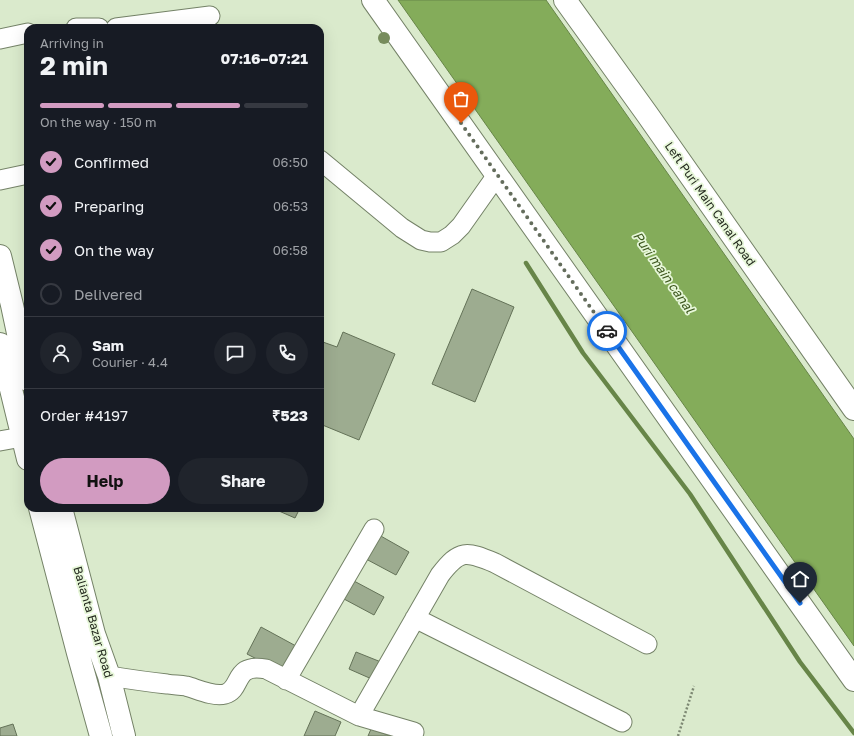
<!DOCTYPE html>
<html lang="en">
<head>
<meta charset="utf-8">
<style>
  :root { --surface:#171b24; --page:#20242c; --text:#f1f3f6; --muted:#9ea1a6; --line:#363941; --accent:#d29bc1 }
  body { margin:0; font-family:"Golos Text",sans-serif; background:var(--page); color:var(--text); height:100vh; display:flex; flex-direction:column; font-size:15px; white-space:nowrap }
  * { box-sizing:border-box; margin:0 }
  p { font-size:13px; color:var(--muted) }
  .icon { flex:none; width:22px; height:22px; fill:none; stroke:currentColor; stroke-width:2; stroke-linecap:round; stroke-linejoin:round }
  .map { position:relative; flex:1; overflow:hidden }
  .side { position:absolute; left:24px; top:24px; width:300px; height:488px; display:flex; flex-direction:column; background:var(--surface); border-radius:12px; box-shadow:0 4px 16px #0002 }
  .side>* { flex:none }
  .pin { position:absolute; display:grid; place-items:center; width:34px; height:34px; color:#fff; margin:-41px -17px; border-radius:50% 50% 50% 0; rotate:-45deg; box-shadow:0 0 4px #0007 }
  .pin .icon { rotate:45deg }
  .courier { position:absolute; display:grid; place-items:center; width:40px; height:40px; margin:-20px; border:3px solid #1a73e8; border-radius:50%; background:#fff; color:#222; box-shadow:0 1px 5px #0007 }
  .overview em { font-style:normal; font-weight:700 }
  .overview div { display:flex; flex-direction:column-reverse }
  .overview { display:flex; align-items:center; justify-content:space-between; height:68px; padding:0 16px }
  h1 { font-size:26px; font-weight:700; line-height:30px }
  .bar { display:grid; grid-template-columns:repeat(4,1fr); gap:6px 4px; align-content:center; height:48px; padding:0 16px }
  .bar i { height:5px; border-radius:3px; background:var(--line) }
  .bar .active { background:var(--accent) }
  .bar p { grid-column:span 4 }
  .line { display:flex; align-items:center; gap:10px; padding:0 16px; border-top:1px solid var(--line) }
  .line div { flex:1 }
  .round { display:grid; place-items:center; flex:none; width:42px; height:42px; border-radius:21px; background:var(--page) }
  ol { padding:0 16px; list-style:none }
  li { display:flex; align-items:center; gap:12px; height:44px }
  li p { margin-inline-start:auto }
  li .icon { padding:4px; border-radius:50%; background:var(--accent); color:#111; stroke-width:4 }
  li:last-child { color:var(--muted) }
  li i { width:22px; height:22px; border:2px solid var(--line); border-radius:50% }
  .cta { display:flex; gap:8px; margin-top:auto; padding:8px 16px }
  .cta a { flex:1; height:46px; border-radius:24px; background:var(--accent); color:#111; font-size:16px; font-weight:700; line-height:46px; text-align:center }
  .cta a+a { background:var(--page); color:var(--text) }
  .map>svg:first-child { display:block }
</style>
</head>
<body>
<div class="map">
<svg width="854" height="736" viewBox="0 0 854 736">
  <rect width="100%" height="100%" fill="#daeacc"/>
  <!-- water -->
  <path fill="#84ac5a" stroke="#678548" d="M398,0H546L854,439V646Z"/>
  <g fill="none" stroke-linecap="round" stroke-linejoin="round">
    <!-- stream -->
    <path stroke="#678548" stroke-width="4.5" d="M526,263L583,353L690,494L800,662L854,733"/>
  </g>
  <!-- building -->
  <path fill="#9dac90" stroke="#647258" d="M472,289L514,307L475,402L432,384Z
    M343,332L395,354L359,440L320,424V341L337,347Z
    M272,508H300L295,518Z
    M379,535L409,552L396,575L366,559Z
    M354,581L384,597L374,615L344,599Z
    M261,627L296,646L282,672L247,654Z
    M356,652L381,662L374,680L349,669Z
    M315,711L341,722L335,736H304Z
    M13,724L17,736H0V728Z
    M371,729L391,736H368Z"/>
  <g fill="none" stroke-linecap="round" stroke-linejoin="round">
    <!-- street casing -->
    <g stroke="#748267" stroke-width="21">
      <path id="street" d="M76,28H99
        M116,28L210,16
        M0,39L28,33
        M320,160L402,228L421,240L430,242H441L452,235L461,226L497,175
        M0,180L28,174
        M0,441L22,437
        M415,618L622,722
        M109,676C128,679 148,682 167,684C173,685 180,685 186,686C197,689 213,697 225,694C243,689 232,663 266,669L359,716L414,732
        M286,680L374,529
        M359,716L440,575C460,549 466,551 495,563L647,644"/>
    </g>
    <!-- secondary casing -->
    <g stroke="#748267" stroke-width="24">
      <path id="secondary" d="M373,0L854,680
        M565,0L647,114L854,409
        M0,256L12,305L28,380
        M0,344L28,459
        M40,508L78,653L101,736
        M61,508L94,634L109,676L124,736"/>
    </g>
    <!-- path -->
    <path stroke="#7d8873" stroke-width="2.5" stroke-dasharray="2 2" stroke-linecap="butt" d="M678,736L694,686"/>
    <!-- street -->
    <use href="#street" stroke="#fff" stroke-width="19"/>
    <!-- secondary -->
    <use href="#secondary" stroke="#fff" stroke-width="22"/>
  </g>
  <!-- trees -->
  <circle fill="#778c5c" cx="384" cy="38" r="6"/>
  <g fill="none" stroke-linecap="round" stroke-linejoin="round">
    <!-- done -->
    <path stroke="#646d5c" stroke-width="4" stroke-dasharray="0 7.2" d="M461,123L607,331"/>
    <!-- route -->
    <path stroke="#1a73e8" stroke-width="5" d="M607,331L800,603"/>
  </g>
  <g text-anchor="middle" stroke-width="3.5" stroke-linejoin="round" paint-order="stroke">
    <!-- street labels -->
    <g font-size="12" fill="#242a1f" stroke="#e7f7d9">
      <text transform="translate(710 204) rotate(55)" y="4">Left Puri Main Canal Road</text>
      <text transform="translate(93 622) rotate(74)" y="4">Balianta Bazar Road</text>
    </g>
    <!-- water labels -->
    <g font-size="13" font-style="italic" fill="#3d571e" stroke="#e7f7d9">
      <text transform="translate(664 272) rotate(55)" y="5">Puri main canal</text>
    </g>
  </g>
</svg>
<div class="pin" style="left:461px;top:123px;background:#ea580c"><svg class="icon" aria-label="bag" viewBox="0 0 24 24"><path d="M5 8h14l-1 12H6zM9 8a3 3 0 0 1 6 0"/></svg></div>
<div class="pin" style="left:800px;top:603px;background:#1f2937"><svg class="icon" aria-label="home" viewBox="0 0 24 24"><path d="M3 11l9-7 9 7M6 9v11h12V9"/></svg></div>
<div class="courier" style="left:607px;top:331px"><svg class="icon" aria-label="car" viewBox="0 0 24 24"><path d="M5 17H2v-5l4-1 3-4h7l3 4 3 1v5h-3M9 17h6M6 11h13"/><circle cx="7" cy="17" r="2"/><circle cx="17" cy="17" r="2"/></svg></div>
<section class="side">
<div class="overview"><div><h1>2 min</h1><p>Arriving in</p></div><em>07:16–07:21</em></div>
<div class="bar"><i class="active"></i><i class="active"></i><i class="active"></i><i></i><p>On the way · 150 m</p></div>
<ol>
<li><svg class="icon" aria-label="check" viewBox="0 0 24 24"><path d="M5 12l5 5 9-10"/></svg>Confirmed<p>06:50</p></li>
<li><svg class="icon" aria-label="check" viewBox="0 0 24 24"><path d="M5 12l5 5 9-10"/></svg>Preparing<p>06:53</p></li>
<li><svg class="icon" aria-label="check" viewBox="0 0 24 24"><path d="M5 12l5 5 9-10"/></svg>On the way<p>06:58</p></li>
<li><i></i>Delivered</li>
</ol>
<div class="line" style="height:72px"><a class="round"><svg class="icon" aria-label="person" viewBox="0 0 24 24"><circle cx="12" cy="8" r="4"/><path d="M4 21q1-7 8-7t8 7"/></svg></a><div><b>Sam</b><p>Courier · 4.4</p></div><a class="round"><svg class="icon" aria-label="chat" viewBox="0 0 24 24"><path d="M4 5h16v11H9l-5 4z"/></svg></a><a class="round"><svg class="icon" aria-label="phone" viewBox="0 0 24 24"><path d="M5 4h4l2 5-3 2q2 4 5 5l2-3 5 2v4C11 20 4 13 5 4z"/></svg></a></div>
<div class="line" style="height:52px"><div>Order #4197</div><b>₹523</b></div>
<div class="cta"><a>Help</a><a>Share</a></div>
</section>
</div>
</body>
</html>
